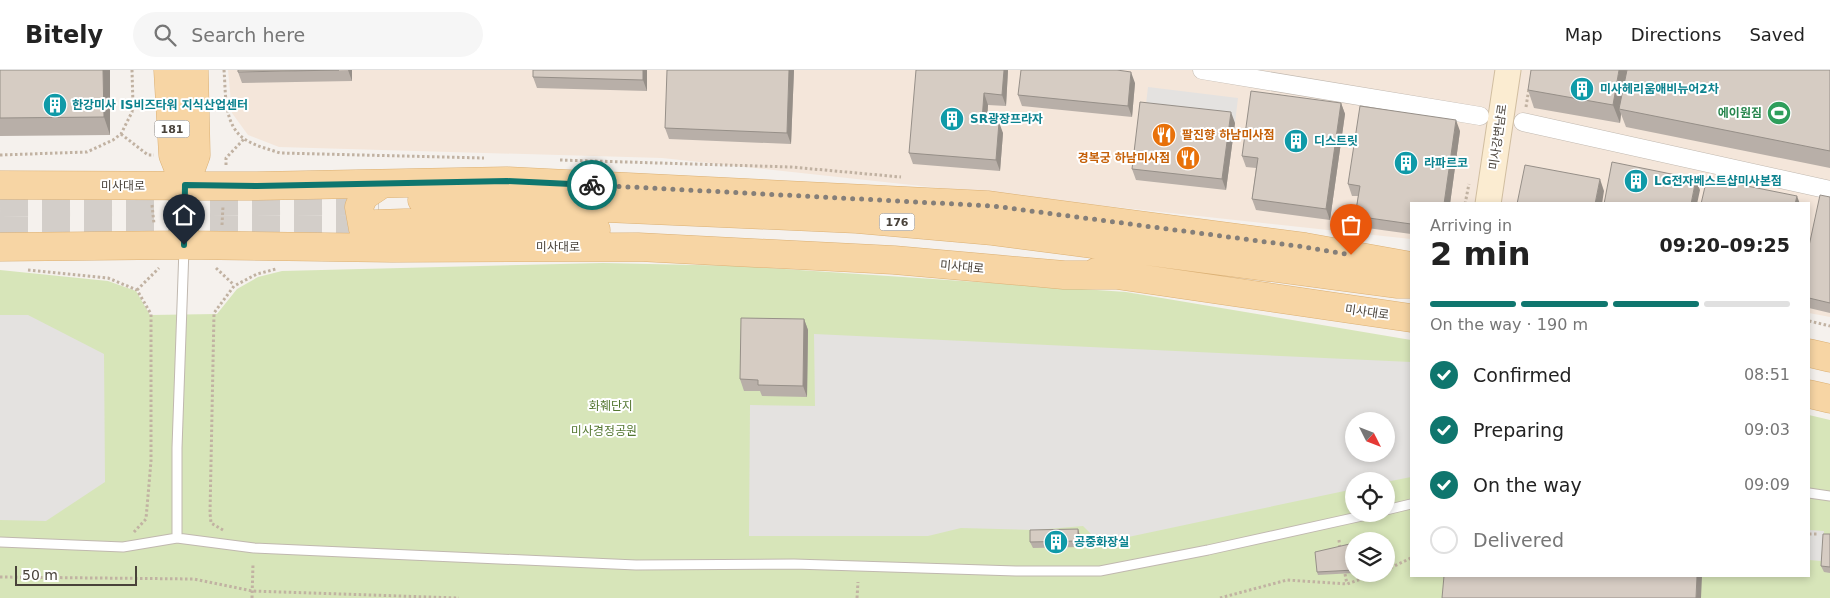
<!DOCTYPE html>
<html lang="en">
<head>
<meta charset="utf-8">
<style>
  :root { --surface:#fff; --page:#f6f6f6; --text:#222; --muted:#767676; --line:#e0e0e0; --accent:#0f766e }
  body { margin:0; font-family:"DejaVu Sans","Noto Sans KR",sans-serif; background:var(--page); color:var(--text); height:100vh; display:flex; flex-direction:column; font-size:19px; white-space:nowrap }
  * { box-sizing:border-box; margin:0 }
  p { font-size:16px; color:var(--muted) }
  .icon { flex:none; width:28px; height:28px; fill:none; stroke:currentColor; stroke-width:2; stroke-linecap:round; stroke-linejoin:round }
  .map { position:relative; flex:1; overflow:hidden }
  .details { position:absolute; left:1410px; top:132px; width:400px; height:375px; display:flex; flex-direction:column; background:var(--surface); border-radius:0px; box-shadow:0 2px 8px #0003 }
  .details>* { flex:none }
  .needle { width:32px; rotate:132deg }
  .buttons { position:absolute; left:1345px; top:342px; display:grid; gap:10px }
  .buttons a { display:grid; place-items:center; width:50px; height:50px; border-radius:50%; background:var(--surface); box-shadow:0 2px 8px #0003; font-size:25px }
  .scale { position:absolute; left:15px; bottom:12px; width:122px; box-sizing:border-box; padding-left:5px; border:2px solid #49423a; border-top:0; font-size:14px; line-height:18px; white-space:nowrap; color:#49423a; -webkit-text-stroke:4px #fff; paint-order:stroke }
  .pin { position:absolute; display:grid; place-items:center; width:42px; height:42px; color:#fff; margin:-51px -21px; border-radius:50% 50% 50% 0; rotate:-45deg; box-shadow:0 0 5px #0007 }
  .pin .icon { rotate:45deg }
  .courier { position:absolute; display:grid; place-items:center; width:50px; height:50px; margin:-25px; border:4px solid #0f766e; border-radius:50%; background:#fff; color:#222; box-shadow:0 1px 6px #0007 }
  .headline em { font-style:normal; font-weight:800 }
  .headline div { display:flex; flex-direction:column-reverse }
  .headline { display:flex; align-items:center; justify-content:space-between; height:85px; padding:0 20px }
  h1 { font-size:32px; font-weight:800; line-height:38px }
  .bar { display:grid; grid-template-columns:repeat(4,1fr); gap:8px 5px; align-content:center; height:60px; padding:0 20px }
  .bar i { height:6px; border-radius:4px; background:var(--line) }
  .bar .selected { background:var(--accent) }
  .bar p { grid-column:span 4 }
  ol { padding:0 20px; list-style:none }
  li { display:flex; align-items:center; gap:15px; height:55px }
  li p { margin-inline-start:auto }
  li .icon { padding:5px; border-radius:50%; background:var(--accent); color:#fff; stroke-width:4 }
  li:last-child { color:var(--muted) }
  li i { width:28px; height:28px; border:2px solid var(--line); border-radius:50% }
  header { display:flex; align-items:center; gap:30px; box-sizing:border-box; height:70px; padding:0 25px; background:var(--surface); border-bottom:1px solid var(--line) }
  header strong { font-size:24px }
  nav { display:flex; gap:28px; margin-inline-start:auto; font-size:18px }
  .search { width:350px; height:45px; background:var(--page); display:flex; align-items:center; gap:12px; box-sizing:border-box; padding:0 18px; border-radius:28px; color:var(--muted); font-size:19px }
  .map>svg:first-child { display:block }
</style>
</head>
<body>
<header>
<strong>Bitely</strong>
<div class="search"><svg class="icon" aria-label="search" viewBox="0 0 24 24"><circle cx="10" cy="10" r="6"/><path d="M15 15l6 6"/></svg>Search here</div>
<nav><a>Map</a><a>Directions</a><a>Saved</a></nav>
</header>
<div class="map">
<svg width="1830" height="528" viewBox="0 0 1830 528">
  <rect width="100%" height="100%" fill="#f5f1ed"/>
  <!-- commercial -->
  <path fill="#f4e6da" d="M228,0H1830V247L1809,243V134H1411V169L662,88L279,77L248,65L232,43Z"/>
  <!-- green -->
  <path fill="#d7e5b9" fill-rule="evenodd" d="M603,193L741,196L1126,222L1411,270V506H1809V345L1830,350V528H0V200L108,211L136,221L150,245L217,244L237,219L258,207L282,201ZM1354,351H1386V384H1354ZM1354,411H1386V444H1354ZM1354,471H1386V504H1354Z"/>
  <!-- parking -->
  <path fill="#e4e2e0" fill-rule="evenodd" d="M1148,17L1238,28L1235,53L1145,43Z
    M0,245H28L104,284L105,412L46,451L0,450Z
    M814,264L1411,292V407L1386,412L1354,411V419L1100,473L1083,456L1036,460L961,458L928,466H749L750,335L815,336ZM1386,351V384H1354V351Z
    M1809,460L1824,461L1821,491L1809,490Z"/>
  <g fill="none" stroke-linecap="round" stroke-linejoin="round">
    <!-- primary-tunnel -->
    <path stroke="#d3cec9" stroke-width="28" stroke-dasharray="28 14" stroke-linecap="butt" d="M0,133L379,131
      M0,153L376,154"/>
    <!-- lane casing -->
    <g stroke="#c0b8af" stroke-width="11">
      <path id="lane" d="M1809,423L1830,426
        M1386,440L1411,434
        M177,468V378L184,178
        M0,472L123,477L177,468L254,478L636,495L794,494L1016,501H1100L1208,480L1371,444"/>
    </g>
    <!-- street casing -->
    <g stroke="#c0b8af" stroke-width="19">
      <path id="street" d="M1202,0L1480,46
        M1523,52L1830,120"/>
    </g>
    <!-- secondary casing -->
    <g stroke="#d1bea0" stroke-width="27">
      <path id="secondary" d="M1488,134L1508,0"/>
    </g>
    <!-- primary casing -->
    <g stroke="#dbb074" stroke-width="29">
      <path id="primary" d="M168,0L173,85L185,115
        M0,115L257,116L507,111L987,135L1305,177L1411,196
        M422,130L857,149L993,161L1398,214H1411
        M376,154L434,152L596,160
        M378,172L372,169L363,159L359,137L364,126L382,114
        M184,175L185,115L196,85L194,0
        M0,177L184,175L392,178L638,177L894,190L1064,205H1115
        M1096,202L1411,248
        M1809,283L1830,288
        M1809,324L1830,329"/>
    </g>
    <!-- path -->
    <path stroke="#c1b2a2" stroke-width="3" stroke-dasharray="2.5 2.5" stroke-linecap="butt" d="M224,0C226,23 223,56 246,70C256,76 268,79 280,83L484,88
      M1526,37L1529,18
      M121,64L148,85H154
      M0,85L87,82L113,70L121,64L132,42L133,35L132,0
      M560,90L791,97L901,107
      M226,95V88L244,69
      M1465,134L1469,114
      M152,135L154,154
      M222,155L223,136
      M216,198L234,215
      M28,200L108,208L137,220L151,244V391L146,449L133,463
      M137,220L159,198
      M1809,251L1830,256
      M223,460L211,453L210,443L214,243L234,216L257,204L276,199
      M1809,464H1817
      M1339,470L1340,479
      M1386,500L1411,488
      M1345,504L1347,514
      M0,507L194,509L252,521L459,528
      M252,528L253,494
      M857,528L858,512
      M1220,528L1287,510L1347,514L1375,504"/>
    <!-- lane -->
    <use href="#lane" stroke="#fff" stroke-width="9"/>
    <!-- street -->
    <use href="#street" stroke="#fff" stroke-width="18"/>
    <!-- secondary -->
    <use href="#secondary" stroke="#fbecd1" stroke-width="25"/>
    <!-- primary -->
    <use href="#primary" stroke="#f7d5a4" stroke-width="28"/>
  </g>
  <!-- wall -->
  <path fill="#b8afa8" d="M0,0H110V65L0,66Z
    M352,0V11L242,13L238,2Z
    M647,0V21L537,18L533,7Z
    M794,0L791,74L669,69L665,58Z
    M1008,0L1006,36L988,35L987,51L1003,63L1000,101L913,94L909,83Z
    M1830,0V98L1626,57L1621,44L1620,53L1534,38L1528,20Z
    M1135,13L1132,47L1022,36L1018,25Z
    M1341,33L1345,44L1330,150L1256,140L1252,129L1256,98L1246,97L1242,86Z
    M1235,53L1226,120L1136,110L1132,99Z
    M1460,61L1450,134H1411V164L1360,157L1355,146L1358,126H1352L1348,114Z
    M1830,127V243L1809,238V176Z
    M804,249L808,260L807,327L762,326L760,321H744L740,309Z
    M1078,459L1080,466V477L1033,478L1030,472Z
    M1830,464V503L1824,502L1821,496Z
    M1354,473V503L1318,505L1317,502Z"/>
  <!-- shaded-wall -->
  <path fill="#968f88" d="M103,0H110V65L104,47Z
    M348,0H352V11Z
    M643,0H647V21L643,10Z
    M789,0H794L791,74L787,63Z
    M1004,0H1008L1006,36L1002,25Z
    M1619,0H1629L1619,39L1621,44L1620,53L1613,35Z
    M1131,2L1135,13L1132,47L1128,36Z
    M984,23L988,35L986,62L982,51Z
    M1341,33L1345,44L1330,150L1326,139Z
    M1231,42L1235,53L1226,120L1222,109Z
    M1456,50L1460,61L1450,134H1444Z
    M999,52L1003,63L1000,101L996,90Z
    M1600,109L1604,121L1602,134H1595Z
    M1696,109L1700,120L1697,134H1691Z
    M1797,126L1800,134H1795Z
    M804,249L808,260L807,327L803,316Z
    M1078,459L1080,466V477L1078,471Z
    M1697,506H1702L1701,528H1696Z"/>
  <!-- building -->
  <path fill="#d6ccc3" stroke="#968f88" d="M0,0H103L104,47L0,48Z
    M238,0H339L238,2Z
    M533,0H643V10L533,7Z
    M667,0H789L787,63L665,58Z
    M916,0H1004L1002,25L984,23L982,51L999,52L996,90L909,83Z
    M1021,0H1117L1131,2L1128,36L1018,25Z
    M1531,0H1619L1613,35L1528,20Z
    M1627,0H1830V81L1619,39Z
    M1251,21L1341,33L1326,139L1252,129L1258,88L1242,86Z
    M1140,32L1231,42L1222,109L1132,99Z
    M1360,36L1456,50L1444,134H1411V154L1355,146L1360,116L1348,114Z
    M1612,92L1696,109L1691,134H1604Z
    M1525,95L1600,109L1595,134H1517Z
    M1707,108L1797,126L1795,134H1701Z
    M1820,125L1830,127V233L1809,228V176Z
    M741,248L804,249L803,316L758,315V310L740,309Z
    M1078,459V471L1030,472V460Z
    M1823,464H1830V497L1821,496Z
    M1354,473V500L1317,502L1315,482Z
    M1444,506H1697L1696,528H1442Z"/>
  <g fill="none" stroke-linecap="round" stroke-linejoin="round">
    <!-- done -->
    <path stroke="#857f79" stroke-width="5" stroke-dasharray="0 9" d="M592,115L993,136L1305,177L1351,185"/>
    <!-- route -->
    <path stroke="#0f766e" stroke-width="6" d="M184,175L185,115L257,116L507,111L592,115"/>
  </g>
  <!-- icons -->
  <defs>
    <g id="building-disc" transform="scale(1.25)"><circle r="9.5" fill="#0f9aa8" stroke="#fff"/><path d="M-4-6H4V6H1V3H-1V6H-4ZM-2.5-4.3h1.7v1.8h-1.7ZM.8-4.3h1.7v1.8H.8ZM-2.5-1h1.7V.8h-1.7ZM.8-1h1.7V.8H.8Z" fill="#fff"/></g>
    <g id="stadium-disc" transform="scale(1.25)"><circle r="9.5" fill="#2e9e5b" stroke="#fff"/><path d="M0-5a6.5 5 0 1 0 0 10a6.5 5 0 1 0 0-10ZM-3.5-1.8h7v3.6h-7Z" fill="#fff"/></g>
    <g id="restaurant-disc" transform="scale(1.25)"><circle r="9.5" fill="#e8710a" stroke="#fff"/><path d="M-5-6h1v4h1v-4h1v4h1v-4h1v5L-1.5 .5V6h-2V.5L-5-1ZM5-6V6H3V1.5H1.5Q1.5-4 5-6Z" fill="#fff"/></g>
  </defs>
  <g fill-rule="evenodd">
    <use href="#building-disc" x="1582" y="19"/>
    <use href="#building-disc" x="55" y="35"/>
    <use href="#stadium-disc" x="1779" y="43"/>
    <use href="#building-disc" x="952" y="49"/>
    <use href="#restaurant-disc" x="1164" y="65"/>
    <use href="#building-disc" x="1296" y="71"/>
    <use href="#restaurant-disc" x="1188" y="88"/>
    <use href="#building-disc" x="1406" y="93"/>
    <use href="#building-disc" x="1636" y="111"/>
    <use href="#building-disc" x="1056" y="472"/>
  </g>
  <g text-anchor="middle" stroke-width="4" stroke-linejoin="round" paint-order="stroke">
    <!-- shield labels -->
    <g fill="#fff" stroke="#807b75" stroke-width="1">
      <rect x="154.5" y="50.5" width="35" height="17" rx="4"/>
      <rect x="879.5" y="143.5" width="35" height="17" rx="4"/>
    </g>
    <g font-size="11" font-weight="bold" fill="#49423a">
      <text x="172" y="63">181</text>
      <text x="897" y="156">176</text>
    </g>
    <!-- culture labels -->
    <g font-size="12" font-weight="bold" fill="#0d838f" stroke="#fff" text-anchor="start">
      <text x="1600" y="23">미사헤리움애비뉴어2차</text>
      <text x="72" y="39">한강미사 IS비즈타워 지식산업센터</text>
      <text x="970" y="53">SR광장프라자</text>
      <text x="1314" y="75">디스트릿</text>
      <text x="1424" y="97">라파르코</text>
      <text x="1654" y="115">LG전자베스트샵미사본점</text>
      <text x="1074" y="476">공중화장실</text>
    </g>
    <!-- leisure labels -->
    <g font-size="12" font-weight="bold" fill="#27864d" stroke="#fff" text-anchor="end">
      <text x="1762" y="47">에이원짐</text>
    </g>
    <!-- food labels -->
    <g font-size="12" font-weight="bold" fill="#c56008" stroke="#fff" text-anchor="start">
      <text x="1182" y="69">팔진향 하남미사점</text>
      <text x="1170" y="92" text-anchor="end">경복궁 하남미사점</text>
    </g>
    <!-- street labels -->
    <g font-size="12" fill="#49423a" stroke="#fff">
      <text transform="translate(1498 67) rotate(-82)" y="4">미사강변남로</text>
      <text x="123" y="120">미사대로</text>
      <text x="558" y="181">미사대로</text>
      <text transform="translate(962 197) rotate(5)" y="4">미사대로</text>
      <text transform="translate(1367 242) rotate(8)" y="4">미사대로</text>
    </g>
    <!-- park labels -->
    <g font-size="12" fill="#547731" stroke="#fff">
      <text x="611" y="340">화훼단지</text>
      <text x="604" y="365">미사경정공원</text>
    </g>
  </g>
</svg>
<div class="buttons">
<a><svg class="needle" viewBox="-14 -14 28 28"><path d="M0-13l5 13h-10z" fill="#e53935"/><path d="M0 13l5-13h-10z" fill="#767676"/></svg></a>
<a><svg class="icon" aria-label="locate" viewBox="0 0 24 24"><circle cx="12" cy="12" r="6"/><path d="M12 2v4M12 18v4M2 12h4M18 12h4"/></svg></a>
<a><svg class="icon" aria-label="layers" viewBox="0 0 24 24"><path d="M12 4l9 5-9 5-9-5zM3 14l9 5 9-5"/></svg></a>
</div>
<div class="scale">50 m</div>
<div class="pin" style="left:1351px;top:185px;background:#ea580c"><svg class="icon" aria-label="bag" viewBox="0 0 24 24"><path d="M5 8h14l-1 12H6zM9 8a3 3 0 0 1 6 0"/></svg></div>
<div class="pin" style="left:184px;top:175px;background:#1f2937"><svg class="icon" aria-label="home" viewBox="0 0 24 24"><path d="M3 11l9-7 9 7M6 9v11h12V9"/></svg></div>
<div class="courier" style="left:592px;top:115px"><svg class="icon" aria-label="bike" viewBox="0 0 24 24"><circle cx="6" cy="16" r="4"/><circle cx="18" cy="16" r="4"/><path d="M6 16l4-8h5l3 8M10 8l3 8H6M13 5h3"/></svg></div>
<section class="details">
<div class="headline"><div><h1>2 min</h1><p>Arriving in</p></div><em>09:20–09:25</em></div>
<div class="bar"><i class="selected"></i><i class="selected"></i><i class="selected"></i><i></i><p>On the way · 190 m</p></div>
<ol>
<li><svg class="icon" aria-label="check" viewBox="0 0 24 24"><path d="M5 12l5 5 9-10"/></svg>Confirmed<p>08:51</p></li>
<li><svg class="icon" aria-label="check" viewBox="0 0 24 24"><path d="M5 12l5 5 9-10"/></svg>Preparing<p>09:03</p></li>
<li><svg class="icon" aria-label="check" viewBox="0 0 24 24"><path d="M5 12l5 5 9-10"/></svg>On the way<p>09:09</p></li>
<li><i></i>Delivered</li>
</ol>
</section>
</div>
</body>
</html>
